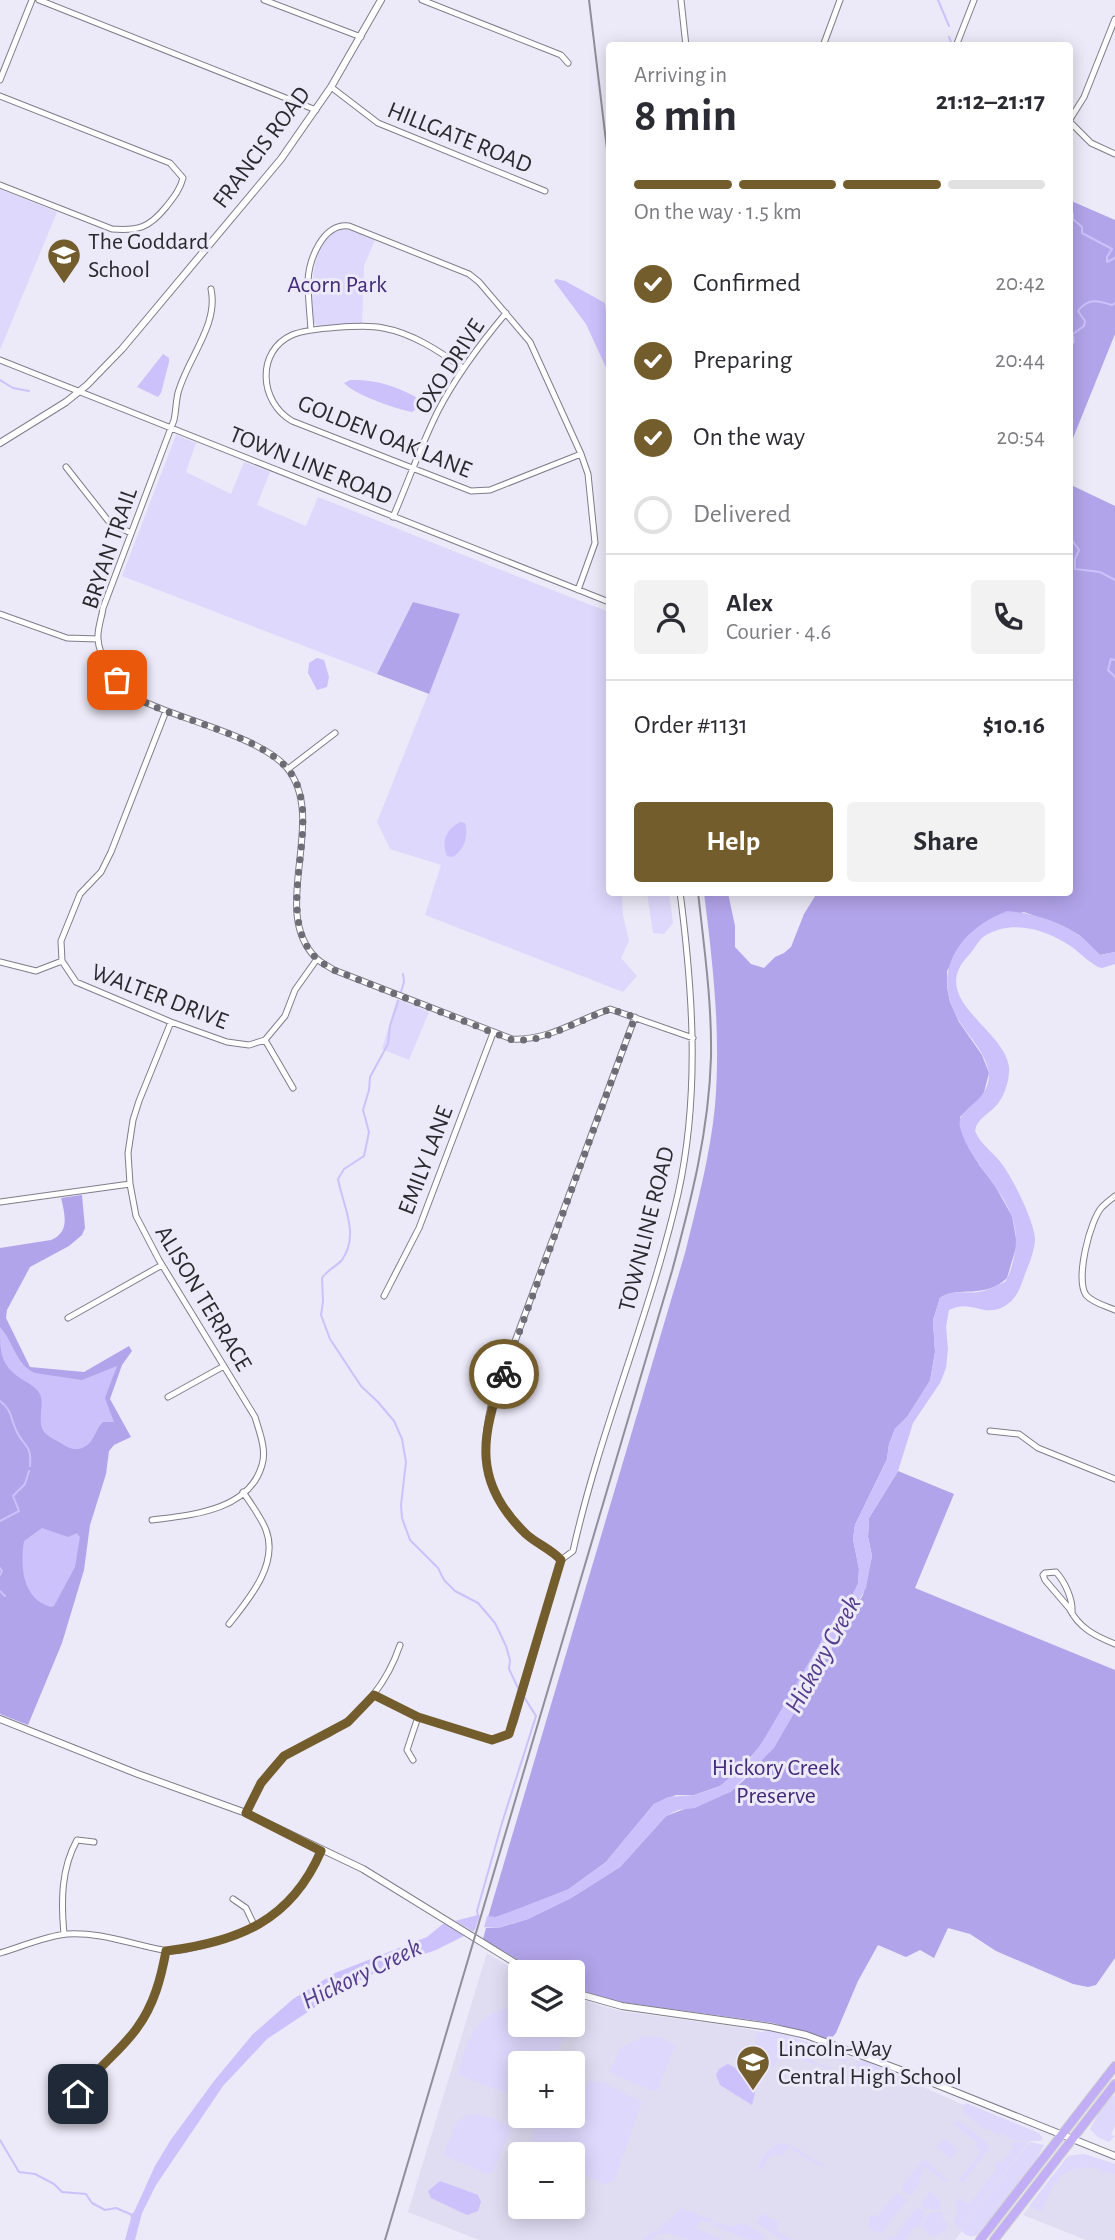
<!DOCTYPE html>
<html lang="en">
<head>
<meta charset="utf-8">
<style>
  :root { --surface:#fff; --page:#f2f2f3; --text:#2b2b33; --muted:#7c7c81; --line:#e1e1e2; --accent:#745d2d }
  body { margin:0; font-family:"Alegreya Sans",sans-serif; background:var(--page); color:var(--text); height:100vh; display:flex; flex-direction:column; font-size:26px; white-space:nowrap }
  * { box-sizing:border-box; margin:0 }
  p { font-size:23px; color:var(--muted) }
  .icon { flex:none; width:38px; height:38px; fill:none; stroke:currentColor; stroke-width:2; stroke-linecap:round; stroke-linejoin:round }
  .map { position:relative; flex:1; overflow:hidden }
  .panel { position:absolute; left:606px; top:42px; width:467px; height:854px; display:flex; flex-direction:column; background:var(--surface); border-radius:7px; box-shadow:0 4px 18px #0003 }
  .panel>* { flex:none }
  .buttons { position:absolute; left:508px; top:1960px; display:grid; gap:14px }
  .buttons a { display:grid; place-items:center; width:77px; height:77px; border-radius:7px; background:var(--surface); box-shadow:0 4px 18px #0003; font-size:35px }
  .pin { position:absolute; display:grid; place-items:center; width:60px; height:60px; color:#fff; margin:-30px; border-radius:14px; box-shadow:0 4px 10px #0006 }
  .courier { position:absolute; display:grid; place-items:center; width:70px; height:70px; margin:-35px; border:5px solid #745d2d; border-radius:50%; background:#fff; color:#222; box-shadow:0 2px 9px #0007 }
  .overview em { font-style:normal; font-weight:700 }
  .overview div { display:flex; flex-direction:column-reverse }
  .overview { display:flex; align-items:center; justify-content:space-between; height:119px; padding:0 28px }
  h1 { font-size:46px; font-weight:700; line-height:52px }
  .bar { display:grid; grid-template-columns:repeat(4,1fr); gap:10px 7px; align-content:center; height:84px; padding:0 28px }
  .bar i { height:9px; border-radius:5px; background:var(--line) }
  .bar .current { background:var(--accent) }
  .bar p { grid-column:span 4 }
  .line { display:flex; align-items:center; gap:18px; padding:0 28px; border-top:2px solid var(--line) }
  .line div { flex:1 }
  .round { display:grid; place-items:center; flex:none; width:74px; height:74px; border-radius:7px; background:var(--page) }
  ol { padding:0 28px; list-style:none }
  li { display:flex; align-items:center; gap:21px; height:77px }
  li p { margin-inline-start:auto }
  li .icon { padding:7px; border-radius:50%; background:var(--accent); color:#fff; stroke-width:4 }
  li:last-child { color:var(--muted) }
  li i { width:38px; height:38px; border:4px solid var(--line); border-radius:50% }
  .cta { display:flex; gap:14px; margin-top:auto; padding:14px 28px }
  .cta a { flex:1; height:80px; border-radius:7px; background:var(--accent); color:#fff; font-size:28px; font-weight:700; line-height:80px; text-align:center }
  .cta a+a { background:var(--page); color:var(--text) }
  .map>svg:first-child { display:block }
</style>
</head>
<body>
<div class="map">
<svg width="1115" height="2240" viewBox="0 0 1115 2240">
  <rect width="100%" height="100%" fill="#ece9f8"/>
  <!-- built -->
  <path fill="#e0dcf2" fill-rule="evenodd" d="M487,1953L520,1973V2025H572V1997L620,2011L737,2027L767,2033L820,2046L890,2072L979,2112L1032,2139L955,2240H479L408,2212ZM520,2063H572V2116H520ZM520,2154H572V2207H520Z
    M1084,2154L1115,2164V2240H1086L1023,2215L1068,2156Z"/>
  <!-- green -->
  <path fill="#ded8fc" d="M0,189L57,212L0,350Z
    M339,229H348L375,240L364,266L362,324L317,326L313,321C312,293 308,245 339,229Z
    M176,435L196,443L186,472L231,494L244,462L270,472L257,505L306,526L318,497C415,535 511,575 609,612V892L622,893L623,915L629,941L621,958L637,976L623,992L425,915L441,865L390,849L377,822L460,614L413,602L377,674L122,576Z
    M647,893H669L673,923L664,934L653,933Z
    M397,999L429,1012L409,1060L382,1049Z
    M520,2006V2025H564L568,2027L553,2063H520V2098L458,2075C465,2040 480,2007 520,2006Z
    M769,2030L847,2054L846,2062L814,2051L812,2061L830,2068L829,2069L780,2052L775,2066L763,2062L761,2050H757L755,2036L758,2033Z
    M644,2036L659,2037L675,2045L658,2089L652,2091L609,2072L620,2049Z
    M862,2059L890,2072L886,2078L857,2066V2062Z
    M602,2081L642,2102L614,2181L605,2184L572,2171V2154L527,2153L539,2116H572V2085L582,2082Z
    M1115,2094V2125L1111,2135L1115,2136L1109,2142L1099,2138L1090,2129L1102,2107Z
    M966,2103L1039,2133L1043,2139L1040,2141L1012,2140L1002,2133L999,2136L989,2128L986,2131L964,2113L962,2106Z
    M468,2114C486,2114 497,2119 511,2129L492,2173L487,2174L443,2155L457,2122Z
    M957,2120L986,2142L989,2148L963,2183L959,2180L981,2152L975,2146L978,2143L954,2124Z
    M944,2138L958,2150L951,2159L937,2147Z
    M1013,2142H1028L959,2230L954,2222L957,2216L956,2200L960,2198L969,2205L996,2170L993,2166L998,2161L1002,2162L1013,2148L1010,2145Z
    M1030,2142L1044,2145L1033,2166L982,2232C975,2239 964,2237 961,2229Z
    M782,2143L791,2145L825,2166L823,2168L788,2147L783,2156C771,2151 767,2160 762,2170L758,2168C763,2156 769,2146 782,2143Z
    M1084,2154L1115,2164V2175L1104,2171L1101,2175L1102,2170C1085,2164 1069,2167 1057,2180L1059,2184L1055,2182L1042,2210L1047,2214L1029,2206L1068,2156Z
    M924,2159L948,2180L946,2182L924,2167L917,2187L910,2196L901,2188Z
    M930,2191L940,2201L941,2209H925L921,2206Z
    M896,2193L907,2200L881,2233L869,2229V2217L878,2215Z
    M917,2207L924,2211V2216L919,2228L916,2226L905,2240H888L890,2237L893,2239Z
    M681,2208L712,2220L710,2223L700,2220L696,2229L724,2240H689L668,2233L660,2234L650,2240H643L649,2234L660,2229L663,2222L666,2223Z
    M933,2212H942L943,2219L948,2224L945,2231L932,2237L922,2227L926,2217Z
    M762,2213L779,2223L775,2230L792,2240H784L756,2223Z
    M715,2222L730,2226L746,2224L765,2236L763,2240H750L713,2225Z"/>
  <!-- forest -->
  <path fill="#b2a4ea" d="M1069,200L1115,220V334L1069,448Z
    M1069,484L1115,506V952L1100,955L1079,935L1063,926L1024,912L984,923L968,936L947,971V987L950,1002L959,1022L982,1055L989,1073L983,1096L960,1117L979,1165L994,1184L1012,1216L1017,1244L1007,1278C984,1300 959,1285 940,1298L933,1320L935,1352L930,1381L907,1417L895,1429L889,1444L887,1459L855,1525L853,1539L859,1569L858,1584L849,1602L837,1615L797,1686L760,1746L737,1773L720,1786L694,1795H676L654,1804L606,1862L569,1889L528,1906L496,1917H488L685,1253C697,1205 710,1156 715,1106C721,1034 713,964 704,893H728L735,926V947L751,964L764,968L775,957L784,953L791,947L804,914L817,893L1069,892Z
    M413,602L460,614L429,694L377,674Z
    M82,1195L85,1228L82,1235L69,1246L30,1267L7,1310L6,1318L30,1367L84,1372L129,1346L132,1351L122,1365L110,1399L131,1437L114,1445L109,1451L106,1474L90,1525L84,1570L62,1643L28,1725L0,1714V1248L51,1240C70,1232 65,1215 61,1198Z
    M898,1471L954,1494L915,1588L1115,1670V1958L1096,1985L1088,1987L1073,1984L996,1951L970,1934L948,1928L934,1958L920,1950L906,1957L878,1945L858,1981L836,2033L829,2041L773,2023L620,2002L572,1988V1972H539L483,1939L486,1928H498L528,1919L571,1898L620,1867L666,1816L730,1792L744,1780L775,1745L863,1595L872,1556L868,1537L869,1518Z"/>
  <!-- water -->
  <path fill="#ccc1fb" d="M556,279L565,281L605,303L609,340V374L586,324L554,281Z
    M163,354L169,358V362L161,393L158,397L137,387Z
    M350,380C374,379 398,386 419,399L420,406L412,412C396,409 353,394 344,383Z
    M317,658L324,660L329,677L327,687L317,690L308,673L309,663Z
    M460,822L465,823C469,835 464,852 452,857L447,856C441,840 446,830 460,822Z
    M1007,911C1032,913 1060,921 1080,936C1088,941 1093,949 1100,955L1115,952V964L1102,968L1098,967C1088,961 1081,954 1072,947C1047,930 1014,919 986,935C979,939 975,948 969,955C926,999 1004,1028 1009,1067C1010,1080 1004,1098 995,1107C987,1115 977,1119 975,1131C981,1145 993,1152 1002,1164C1013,1179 1033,1219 1035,1238C1035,1250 1029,1264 1025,1274C1020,1289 1016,1301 1001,1308C981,1316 971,1299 949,1310L946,1327L948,1349L946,1368L940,1383L913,1423L898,1471L869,1518L868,1537L872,1556L866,1588L774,1748L730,1792L695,1808L678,1810L666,1816L620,1867L571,1898L528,1919L498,1928L482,1927L436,1950L389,1966L341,1990L267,2039L223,2086L156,2185L142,2213L135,2240H125L131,2218L130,2215L134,2212L155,2166L170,2141L214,2081L253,2034L293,1999L335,1973L427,1937L443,1924L478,1915L496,1917L569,1889L606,1862L654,1804L668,1797L694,1795L720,1786L749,1760L763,1741L837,1614L849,1602L858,1584L859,1570L853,1539L855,1525L887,1459L889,1444L895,1429L907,1417L930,1380L935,1352L933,1320L940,1298C953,1289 964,1294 978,1292C987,1291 997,1285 1005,1282C1010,1274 1012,1266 1014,1257C1027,1200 972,1174 960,1127C955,1107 995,1101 988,1069C984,1050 967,1035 958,1019C930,971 960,929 1007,911Z
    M0,1327C13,1341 16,1365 35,1373L82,1380L117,1366L105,1398L114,1422H103C95,1429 95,1442 84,1447C77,1451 70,1449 64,1445C58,1441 50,1438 45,1433C35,1422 47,1402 38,1391C33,1385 26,1382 20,1378C0,1364 0,1352 0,1327Z
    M42,1528L68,1537L77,1533L80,1537L75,1567L54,1606L51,1607C22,1599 20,1565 24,1541Z
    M728,2064L735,2068L755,2093L752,2105L720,2085L716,2075L719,2069Z
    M440,2181L478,2195L481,2202L478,2211L467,2215L431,2198L428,2191Z"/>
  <!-- pier -->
  <path fill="#ece9f8" d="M481,1912L488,1913L483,1931L467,1937L442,1921L452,1919L474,1932Z"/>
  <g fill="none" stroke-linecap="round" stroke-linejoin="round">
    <!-- stream -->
    <path stroke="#ccc1fb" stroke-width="2" d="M938,0L949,26
      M949,37L951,42
      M1069,210L1073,214V219L1082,227V233L1112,249L1107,257V262L1115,258
      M1069,346L1074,342L1073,334L1084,326L1085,321L1078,311C1088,298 1097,300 1112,305L1115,303
      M0,380L13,388L29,391
      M1069,536L1079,550L1075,559V569L1100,572L1115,580
      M1115,660L1111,659L1108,670L1115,677
      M401,992L404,982L403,974
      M398,1001L390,1026L388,1044L370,1077L369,1090L363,1110L369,1132L364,1156L344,1169L338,1179C343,1206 360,1234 342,1260C336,1267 327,1270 322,1278L323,1301L321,1315L330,1339L361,1386L378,1402L394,1421L402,1439L406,1462L401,1505L402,1518L410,1540L438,1568L444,1580L455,1591L478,1603L495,1623L506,1646L510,1660L509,1669L519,1690
      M0,1401C11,1408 11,1419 16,1430C23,1447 32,1443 30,1466
      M0,1521L19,1511L13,1496L25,1484L29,1471
      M0,1568L2,1571L0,1575
      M0,1591L5,1596
      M478,1915L477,1911L502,1823L536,1716L524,1697
      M0,2140L19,2172L35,2174L54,2184L62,2192L86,2194L92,2203L105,2210L116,2208L130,2214"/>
    <!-- minor casing -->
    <g stroke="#7f7d8a" stroke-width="7">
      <path id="minor" d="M39,0L316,110
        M264,0L361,37
        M422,0L561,55L568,63
        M681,0L686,46
        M823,46L840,0
        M956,46L974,0
        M0,80L32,0
        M331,87L378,123L545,191
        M0,96L170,163L183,178C180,190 173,198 166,207C149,228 138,231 112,229L0,185
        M1069,121L1084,97L1115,19
        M1069,121L1091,143L1115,154
        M211,289C219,325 187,359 178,393C176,401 176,411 174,420L103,608C102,617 97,629 98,639C99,656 115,684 128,694C134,699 145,702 152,705C188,721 263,739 287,768C329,820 268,910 316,958C321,963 328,966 334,970L512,1039C548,1041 577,1020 610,1009L693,1038
        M311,330C310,314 308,297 308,281C309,259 323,223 349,226L469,274L479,282L530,342L581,454L588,474L595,543L578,590
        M0,360L609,602
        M463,368C439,351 412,333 383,328C366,324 308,328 292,335C256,351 259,402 292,421L471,491L490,490L581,454
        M66,467L110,523L131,533
        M393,517C408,482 421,445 438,411C456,376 480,344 506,313
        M0,614L67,638L98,639
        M166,711L111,852L101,872L80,894L61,941L62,961L76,982L171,1022L227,1042L249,1045L265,1040L285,1016L295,990L317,959
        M288,769L335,733
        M0,962L36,971L62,961
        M265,1040L293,1088
        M1115,1196C1111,1199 1106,1203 1102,1207C1090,1220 1075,1279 1086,1295C1093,1303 1106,1306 1115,1310
        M0,1202L130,1184
        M384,1296L419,1228L493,1033
        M68,1318L162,1265
        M168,1397L224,1366
        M990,1431L1019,1434L1038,1448L1115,1479
        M152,1520C191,1515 249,1511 262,1465C267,1450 259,1431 255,1417L159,1260L136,1216L130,1184L128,1153L133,1120L139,1101L171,1022
        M561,1560L573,1551C600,1430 650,1315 678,1194C700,1095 693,992 680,892
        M1072,1613C1073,1599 1065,1582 1056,1572L1045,1573L1043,1575L1045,1580L1069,1608C1079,1628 1095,1636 1115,1644
        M229,1624C249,1599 279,1564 266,1530C261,1517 251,1504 243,1492
        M374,1695L418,1717L492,1740L509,1734L514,1722L561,1560C551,1549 537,1544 526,1534C486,1497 479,1458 491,1406L635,1017
        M413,1760L407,1750L418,1717
        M246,1813C256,1793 267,1769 286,1755C299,1746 316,1741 330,1733C363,1714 388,1681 400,1645
        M233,1899L246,1908L255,1927
        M64,1934C61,1901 61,1869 77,1840L94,1842
        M0,1953C21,1947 45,1936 67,1934C101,1932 130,1944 163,1950C177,1953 196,1947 210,1943C265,1928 298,1904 321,1851
        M78,2094C95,2069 120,2052 137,2028C154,2005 161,1978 166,1951"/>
    </g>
    <!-- tertiary casing -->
    <g stroke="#7f7d8a" stroke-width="8">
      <path id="tertiary" d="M0,443L66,402L87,385L122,349L281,159L331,87L381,0
        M0,1719L138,1774L246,1813L363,1869L530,1972
        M572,1992L622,2006L770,2027L806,2035L898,2069L1115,2156"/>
    </g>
    <!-- primary casing -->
    <g stroke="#cccccd" stroke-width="10">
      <path id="primary" d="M980,2240L1115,2066
        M994,2240L1115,2084"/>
    </g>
    <!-- minor -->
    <use href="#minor" stroke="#fff" stroke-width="5"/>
    <!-- tertiary -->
    <use href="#tertiary" stroke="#fff" stroke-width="6"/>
    <!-- primary -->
    <use href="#primary" stroke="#c1aef7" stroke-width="8"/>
    <!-- rail -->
    <path stroke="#908e98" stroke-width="2" d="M589,0L609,166
      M385,2240L672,1271C691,1201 709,1131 711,1057C712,1002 704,947 698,892"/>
  </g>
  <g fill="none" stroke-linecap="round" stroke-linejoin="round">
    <!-- done -->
    <path stroke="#6e6c75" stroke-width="7" stroke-dasharray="0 12.6" d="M117,680C120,684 123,689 127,693C133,699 144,701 151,705C189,722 259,737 287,768C329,816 269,910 316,958C321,963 328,966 334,970L512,1040H530L546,1036L610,1009L635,1017L504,1374"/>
    <!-- route -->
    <path stroke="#745d2d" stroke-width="9" d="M78,2094C95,2069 120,2052 137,2028C154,2005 161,1978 166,1951C238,1942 291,1921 321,1851L246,1813L261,1783L284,1756L348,1722L374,1695L418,1717L492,1740L509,1734L561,1560C551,1549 537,1544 526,1534C473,1483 480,1437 504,1374"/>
  </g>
  <!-- icons -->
  <defs>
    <g id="school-pin" transform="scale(1.75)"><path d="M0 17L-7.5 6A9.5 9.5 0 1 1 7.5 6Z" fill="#745d2d" stroke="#ece9f8"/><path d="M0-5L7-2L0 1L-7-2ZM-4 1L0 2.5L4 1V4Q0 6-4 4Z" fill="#fff"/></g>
  </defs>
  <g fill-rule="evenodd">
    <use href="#school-pin" x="64" y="255"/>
    <use href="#school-pin" x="753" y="2062"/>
  </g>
  <g text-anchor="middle" stroke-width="6" stroke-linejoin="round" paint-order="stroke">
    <!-- street labels -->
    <g font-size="24" fill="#2a292e" stroke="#ece9f8">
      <text transform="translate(460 137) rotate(22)" y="8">HILLGATE ROAD</text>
      <text transform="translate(261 147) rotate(-53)" y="8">FRANCIS ROAD</text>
      <text transform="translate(449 366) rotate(-57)" y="8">OXO DRIVE</text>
      <text transform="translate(385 436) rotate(22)" y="8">GOLDEN OAK LANE</text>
      <text transform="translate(311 465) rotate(22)" y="8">TOWN LINE ROAD</text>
      <text transform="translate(109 548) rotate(-71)" y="8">BRYAN TRAIL</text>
      <text transform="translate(160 996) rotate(21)" y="8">WALTER DRIVE</text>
      <text transform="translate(425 1160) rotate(-69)" y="8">EMILY LANE</text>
      <text transform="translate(646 1229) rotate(-76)" y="8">TOWNLINE ROAD</text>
      <text transform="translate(204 1298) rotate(59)" y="8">ALISON TERRACE</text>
    </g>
    <!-- poi labels -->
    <g font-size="24" fill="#2a292e" stroke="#ece9f8" text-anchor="start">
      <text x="88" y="249">The Goddard<tspan x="88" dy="28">School</tspan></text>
      <text x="778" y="2056">Lincoln-Way<tspan x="778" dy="28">Central High School</tspan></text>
    </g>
    <!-- park labels -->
    <g font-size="24" fill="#432a7a" stroke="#ece9f8">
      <text x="337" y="292">Acorn Park</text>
      <text x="776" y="1775">Hickory Creek<tspan x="776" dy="28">Preserve</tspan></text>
    </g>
    <!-- water labels -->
    <g font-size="26" font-style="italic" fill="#533b8d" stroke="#ece9f8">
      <text transform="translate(822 1654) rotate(-61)" y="9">Hickory Creek</text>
      <text transform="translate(361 1973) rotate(-26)" y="9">Hickory Creek</text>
    </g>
  </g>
</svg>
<div class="buttons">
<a><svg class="icon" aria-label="layers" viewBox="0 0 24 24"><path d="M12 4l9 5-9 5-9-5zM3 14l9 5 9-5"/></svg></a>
<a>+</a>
<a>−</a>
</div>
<div class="pin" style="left:117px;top:680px;background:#ea580c"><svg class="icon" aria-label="bag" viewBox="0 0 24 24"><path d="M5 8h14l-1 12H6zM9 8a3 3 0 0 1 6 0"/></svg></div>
<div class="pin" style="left:78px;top:2094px;background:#1f2937"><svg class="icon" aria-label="home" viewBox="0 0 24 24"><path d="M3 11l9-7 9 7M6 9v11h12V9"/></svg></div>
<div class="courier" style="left:504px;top:1374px"><svg class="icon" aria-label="bike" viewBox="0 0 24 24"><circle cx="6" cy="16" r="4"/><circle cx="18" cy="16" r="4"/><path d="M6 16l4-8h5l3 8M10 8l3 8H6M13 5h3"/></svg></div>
<section class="panel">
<div class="overview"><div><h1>8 min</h1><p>Arriving in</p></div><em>21:12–21:17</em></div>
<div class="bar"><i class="current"></i><i class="current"></i><i class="current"></i><i></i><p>On the way · 1.5 km</p></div>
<ol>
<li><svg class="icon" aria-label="check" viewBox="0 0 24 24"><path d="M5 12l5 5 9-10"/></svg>Confirmed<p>20:42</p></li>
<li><svg class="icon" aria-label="check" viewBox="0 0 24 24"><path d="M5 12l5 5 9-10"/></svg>Preparing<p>20:44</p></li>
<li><svg class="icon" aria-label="check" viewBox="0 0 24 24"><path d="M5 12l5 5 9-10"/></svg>On the way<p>20:54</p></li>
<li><i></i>Delivered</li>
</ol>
<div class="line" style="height:126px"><a class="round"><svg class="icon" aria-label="person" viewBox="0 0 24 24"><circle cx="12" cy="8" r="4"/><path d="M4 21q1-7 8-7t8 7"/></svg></a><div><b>Alex</b><p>Courier · 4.6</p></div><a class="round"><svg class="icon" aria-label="phone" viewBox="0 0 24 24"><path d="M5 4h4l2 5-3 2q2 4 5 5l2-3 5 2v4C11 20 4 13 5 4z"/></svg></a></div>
<div class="line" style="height:91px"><div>Order #1131</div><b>$10.16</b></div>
<div class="cta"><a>Help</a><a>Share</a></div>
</section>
</div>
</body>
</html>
